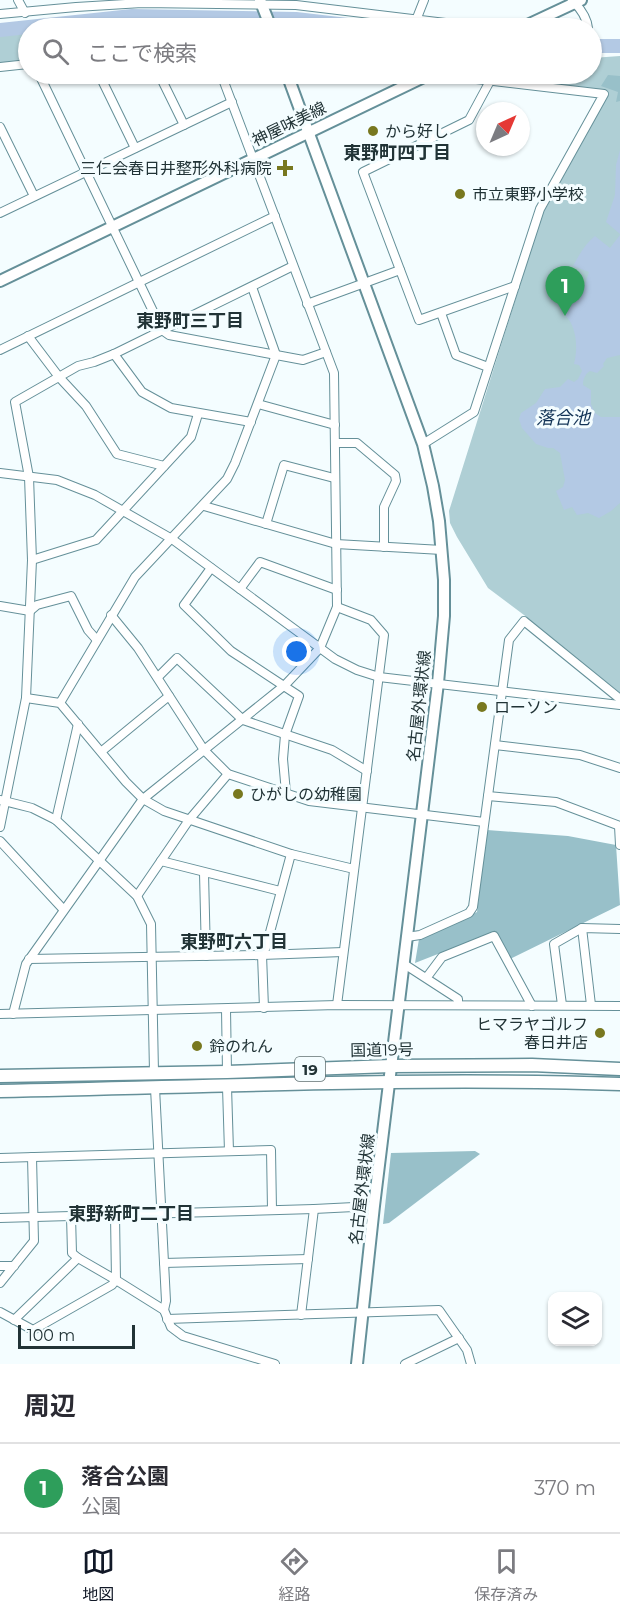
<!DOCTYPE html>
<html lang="ja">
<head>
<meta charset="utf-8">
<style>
	body { margin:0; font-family:Montserrat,"Noto Sans JP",sans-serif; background:#f7f7f7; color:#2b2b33 }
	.controls { position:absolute; right:18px; bottom:18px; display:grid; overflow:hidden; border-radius:12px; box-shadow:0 2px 4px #0004 }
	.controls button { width:54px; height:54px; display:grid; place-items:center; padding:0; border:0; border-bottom:2px solid #e1e1e2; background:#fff; color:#2b2b33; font:30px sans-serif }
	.compass { position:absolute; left:476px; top:102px; width:54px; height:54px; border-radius:50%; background:#fff; box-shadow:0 2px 4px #0004; rotate:44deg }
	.scale { position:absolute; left:18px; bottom:15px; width:117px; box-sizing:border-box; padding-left:6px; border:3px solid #213336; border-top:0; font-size:16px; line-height:21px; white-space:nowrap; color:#213336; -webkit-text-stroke:4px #f4fdff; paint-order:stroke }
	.you { position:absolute; left:297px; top:652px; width:21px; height:21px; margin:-15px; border:4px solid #fff; border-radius:50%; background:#1a73e8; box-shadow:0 0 0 9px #1a73e833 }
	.badge { display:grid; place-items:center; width:39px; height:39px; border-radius:50%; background:#111827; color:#fff; font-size:20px; font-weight:700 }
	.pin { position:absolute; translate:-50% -50px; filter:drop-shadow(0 2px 3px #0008) }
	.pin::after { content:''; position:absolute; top:32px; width:21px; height:18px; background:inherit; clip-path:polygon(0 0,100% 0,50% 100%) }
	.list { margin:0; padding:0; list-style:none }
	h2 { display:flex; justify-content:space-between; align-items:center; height:78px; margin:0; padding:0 24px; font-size:26px }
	h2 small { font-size:20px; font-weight:400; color:#7c7c81 }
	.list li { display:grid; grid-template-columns:39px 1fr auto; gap:18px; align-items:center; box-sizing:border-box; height:90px; padding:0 24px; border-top:2px solid #e1e1e2 }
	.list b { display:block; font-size:22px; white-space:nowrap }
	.list p { margin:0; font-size:20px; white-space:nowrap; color:#7c7c81 }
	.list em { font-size:20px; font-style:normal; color:#7c7c81 }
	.icon { flex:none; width:33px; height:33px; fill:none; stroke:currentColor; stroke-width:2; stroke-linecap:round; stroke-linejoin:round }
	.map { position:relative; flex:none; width:620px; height:1364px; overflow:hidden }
	.search { position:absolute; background:#fff; box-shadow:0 2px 4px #0004; left:18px; right:18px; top:18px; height:66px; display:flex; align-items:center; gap:15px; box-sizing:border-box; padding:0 21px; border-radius:33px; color:#7c7c81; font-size:22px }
	.sheet { height:168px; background:#fff }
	nav { display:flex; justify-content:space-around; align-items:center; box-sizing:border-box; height:84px; border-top:2px solid #e1e1e2; background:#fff; font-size:16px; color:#7c7c81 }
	nav a { display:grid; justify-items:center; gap:3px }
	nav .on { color:#111827 }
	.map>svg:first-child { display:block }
	.green { fill:#afcfd5 }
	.forest { fill:#98c0c9 }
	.water { fill:#b3c9e4 }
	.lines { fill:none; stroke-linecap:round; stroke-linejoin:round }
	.river { stroke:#b3c9e4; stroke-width:14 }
	.minor-casing { stroke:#659099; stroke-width:10 }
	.secondary-casing { stroke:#659099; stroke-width:14 }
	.trunk-casing { stroke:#659099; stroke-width:15 }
	.minor { stroke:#fff; stroke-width:8 }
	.secondary { stroke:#fff; stroke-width:10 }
	.trunk { stroke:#fff; stroke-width:12 }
	.poi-dot { fill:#78781f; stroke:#f4fdff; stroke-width:2 }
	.labels { text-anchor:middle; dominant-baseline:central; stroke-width:6; stroke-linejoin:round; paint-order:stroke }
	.shield { fill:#f4fdff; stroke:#607072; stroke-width:1.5 }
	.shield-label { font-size:15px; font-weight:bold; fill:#213336 }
	.street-label { font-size:16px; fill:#213336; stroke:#f4fdff }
	.poi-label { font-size:16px; fill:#213336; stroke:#f4fdff; text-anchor:start }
	.neighbourhood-label { font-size:18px; font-weight:bold; fill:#213336; stroke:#f4fdff }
	.water-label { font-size:18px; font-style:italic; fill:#123356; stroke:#f4fdff }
</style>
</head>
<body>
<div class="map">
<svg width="620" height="1364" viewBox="0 0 620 1364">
	<rect width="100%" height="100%" fill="#f4fdff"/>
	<g class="green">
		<polygon points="161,22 328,28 60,28 105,23"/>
		<polygon points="28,32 28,60 0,63 0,36"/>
		<polygon points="620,56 620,693 524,615 488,588 457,537 450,523 449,511 542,215 609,94 458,74 592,74 592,58"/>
		<polygon points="409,1071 533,1071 620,1075 620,1077 543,1072"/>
		<polygon points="371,1076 371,1077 0,1084 0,1083"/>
	</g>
	<g class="forest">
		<polygon points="608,75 620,76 620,101 616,102 618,92 601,86"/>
		<polygon points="487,830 568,836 616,845 620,905 510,959 494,932 415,963 419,939 477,912"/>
		<polygon points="475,1151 480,1154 389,1223 383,1224 391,1153"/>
	</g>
	<g class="water">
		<polygon points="620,150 620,234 606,222 615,195 616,165"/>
		<path d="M620,235V355L607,358L603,364L604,366L597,373L590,371C585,374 583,379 583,385L591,390V404L595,413L601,417H620V503L611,511L599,518L588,513L577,515L572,507L564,510L556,491L563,487L565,480L560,453L553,448H548L536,444L522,428L519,419L521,413L536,403L545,389L560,387L568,379L574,382L578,379L582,371L579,365L574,364C578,349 577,328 566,316L567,282L584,287L589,272L573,266C579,255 585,244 595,236L610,248Z"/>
	</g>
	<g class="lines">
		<g class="river">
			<polyline points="0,30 132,16 296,19 373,28"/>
			<polyline points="592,46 620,46"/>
		</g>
		<defs>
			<g id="minor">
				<polyline points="18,0 25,13"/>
				<path d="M572,0C580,8 587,17 588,28"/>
				<polyline points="0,14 76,7 142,3 296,5 487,28"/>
				<polyline points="413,28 424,0"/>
				<polyline points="0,67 28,64"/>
				<polyline points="39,74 162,330 169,335 303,360 326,352"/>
				<polyline points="99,74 135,148"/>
				<polyline points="159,74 184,125"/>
				<polyline points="402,74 408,84"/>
				<polyline points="490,81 469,120 363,172 419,320 515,286"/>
				<polyline points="0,127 34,196"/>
				<polyline points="0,213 232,102"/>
				<polyline points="307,304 400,270"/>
				<polyline points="441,313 456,355 488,367"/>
				<polyline points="28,336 59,377 86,406 117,454 164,466"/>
				<polyline points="0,350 275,216"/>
				<polyline points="114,354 142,392 171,408 251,422"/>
				<polyline points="258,404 335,425"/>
				<polyline points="335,443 357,443 395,475 396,481 384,507 384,547"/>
				<polyline points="423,444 474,412 540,209 604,94 451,76 448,74"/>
				<polyline points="0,473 57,480 95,495 172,539 335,659 357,670 379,677 620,705"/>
				<polyline points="204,506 336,544 442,550"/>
				<polyline points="266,524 284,465 334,478"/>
				<polyline points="32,560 96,540 191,437 198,414"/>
				<polyline points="211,568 184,605 231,651 299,696 285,735 283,759 286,793"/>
				<polyline points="240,589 260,562 337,590"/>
				<polyline points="0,606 30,611 37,605 71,596 88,630 96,639"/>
				<polyline points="111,615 138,648 204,750 228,774 309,801 484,822"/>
				<polyline points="158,677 177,658 243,720 332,750 367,771"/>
				<polyline points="26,698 60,703 126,782 143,799 164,811 291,854 354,869"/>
				<polyline points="60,703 135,577 227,479 235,463 276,355 252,287"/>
				<polyline points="495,745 580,755 620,768"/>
				<polyline points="102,751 169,696"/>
				<polyline points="488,796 556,802 620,826"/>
				<polyline points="0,800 32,808 56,820 137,896 151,924 154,1072"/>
				<polyline points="56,820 78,724"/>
				<polyline points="619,826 620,845"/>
				<polyline points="0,827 26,698 32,560 29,477 15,402 78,366 94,362 114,354 293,266"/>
				<polyline points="0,841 63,909"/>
				<polyline points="161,861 280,891"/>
				<polyline points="204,873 206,956"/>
				<polyline points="137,896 189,820 228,774"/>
				<polyline points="582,928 591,1005"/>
				<polyline points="407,937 420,935 469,913 473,907 509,640 524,621 620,699"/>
				<polyline points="29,959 262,955 343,952"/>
				<polyline points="404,964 458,999 458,1005"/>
				<polyline points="427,977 442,957 494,936 532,1006"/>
				<polyline points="337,1005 384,635 371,620 337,607"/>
				<polyline points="562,1005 554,944 582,928 620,929"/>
				<polyline points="264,1008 262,955 266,947 291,854"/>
				<polyline points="226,1009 227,1072"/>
				<polyline points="0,1014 337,1005 620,1006"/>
				<polyline points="13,1014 26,964 143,799 285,685 320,648 337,607 334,373 221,74"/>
				<polyline points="227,1087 229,1151"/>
				<polyline points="155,1088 166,1301 164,1310"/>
				<polyline points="0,1158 271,1150 272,1210"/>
				<polyline points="0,1218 314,1209 374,1206"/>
				<polyline points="78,1258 116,1280 164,1310 171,1327 183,1336 275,1364"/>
				<polyline points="164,1263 308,1259"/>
				<polyline points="0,1266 14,1266"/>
				<polyline points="0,1283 34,1241 32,1157"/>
				<polyline points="0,1312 33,1330 112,1285 116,1280 115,1215"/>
				<polyline points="301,1315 314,1209"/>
				<polyline points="167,1319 439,1310 467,1350 471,1364"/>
				<polyline points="14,1320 78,1258 72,1253 71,1216"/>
				<polyline points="405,1364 459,1338"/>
			</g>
			<g id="secondary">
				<polyline points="260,0 271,28"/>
				<polyline points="521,28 581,0"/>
				<polyline points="287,74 423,444 433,486 439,521 444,580 444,616 438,683 374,1206 357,1364"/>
				<polyline points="0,281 430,74"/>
			</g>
			<g id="trunk">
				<polyline points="0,1076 227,1072 391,1066 532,1065 620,1069"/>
				<path d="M0,1091C207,1087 413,1077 620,1084"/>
			</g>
		</defs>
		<use href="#minor" class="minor-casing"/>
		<use href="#secondary" class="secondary-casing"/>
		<use href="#trunk" class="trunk-casing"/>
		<use href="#minor" class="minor"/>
		<use href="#secondary" class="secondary"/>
		<use href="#trunk" class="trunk"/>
	</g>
	<g class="poi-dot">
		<circle cx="373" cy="131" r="6"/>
		<path d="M282 159h6v6h6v6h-6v6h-6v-6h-6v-6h6z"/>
		<circle cx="460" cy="194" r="6"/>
		<circle cx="482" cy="707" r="6"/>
		<circle cx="238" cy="794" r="6"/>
		<circle cx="600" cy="1033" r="6"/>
		<circle cx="197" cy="1046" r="6"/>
	</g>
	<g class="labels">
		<rect class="shield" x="295" y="1057" width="30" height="24" rx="4.5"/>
		<g class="shield-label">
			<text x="310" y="1069">19</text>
		</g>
		<g class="street-label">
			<text transform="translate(289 124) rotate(-26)">神屋味美線</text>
			<text transform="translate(419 706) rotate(-84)">名古屋外環状線</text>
			<text transform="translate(382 1050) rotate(-1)">国道19号</text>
			<text transform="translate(362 1189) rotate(-83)">名古屋外環状線</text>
		</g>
		<g class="poi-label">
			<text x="385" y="131">から好し</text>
			<text x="272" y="168" text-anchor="end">三仁会春日井整形外科病院</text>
			<text x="472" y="194">市立東野小学校</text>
			<text x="494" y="707">ローソン</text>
			<text x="250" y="794">ひがしの幼稚園</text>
			<text x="588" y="1024" text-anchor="end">ヒマラヤゴルフ<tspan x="588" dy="18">春日井店</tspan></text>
			<text x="209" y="1046">鈴のれん</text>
		</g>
		<g class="neighbourhood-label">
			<text x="397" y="153">東野町四丁目</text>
			<text x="190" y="321">東野町三丁目</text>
			<text x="234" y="942">東野町六丁目</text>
			<text x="131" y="1214">東野新町二丁目</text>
		</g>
		<g class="water-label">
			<text x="563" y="418">落合池</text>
		</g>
	</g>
</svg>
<div class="controls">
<button><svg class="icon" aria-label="layers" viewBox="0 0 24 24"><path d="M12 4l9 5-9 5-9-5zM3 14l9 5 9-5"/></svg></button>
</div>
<svg class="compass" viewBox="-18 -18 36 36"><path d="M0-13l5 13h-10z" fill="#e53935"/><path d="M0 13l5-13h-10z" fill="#7c7c81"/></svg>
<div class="scale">100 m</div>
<div class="you"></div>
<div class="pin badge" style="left:565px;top:316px;background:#2e9e5b">1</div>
<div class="search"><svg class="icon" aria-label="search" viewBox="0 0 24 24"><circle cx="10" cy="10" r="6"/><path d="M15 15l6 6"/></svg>ここで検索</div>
</div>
<section class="sheet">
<h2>周辺<small></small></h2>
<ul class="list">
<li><span class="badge" style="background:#2e9e5b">1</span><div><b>落合公園</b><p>公園</p></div><em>370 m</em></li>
</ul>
</section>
<nav>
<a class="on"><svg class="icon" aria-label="map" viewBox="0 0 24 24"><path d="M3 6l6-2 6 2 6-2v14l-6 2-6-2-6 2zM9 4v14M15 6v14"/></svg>地図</a>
<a><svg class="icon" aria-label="directions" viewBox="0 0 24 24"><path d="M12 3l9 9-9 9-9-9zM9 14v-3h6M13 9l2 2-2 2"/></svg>経路</a>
<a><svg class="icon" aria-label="saved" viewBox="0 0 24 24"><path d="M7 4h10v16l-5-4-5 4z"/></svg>保存済み</a>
</nav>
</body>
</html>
